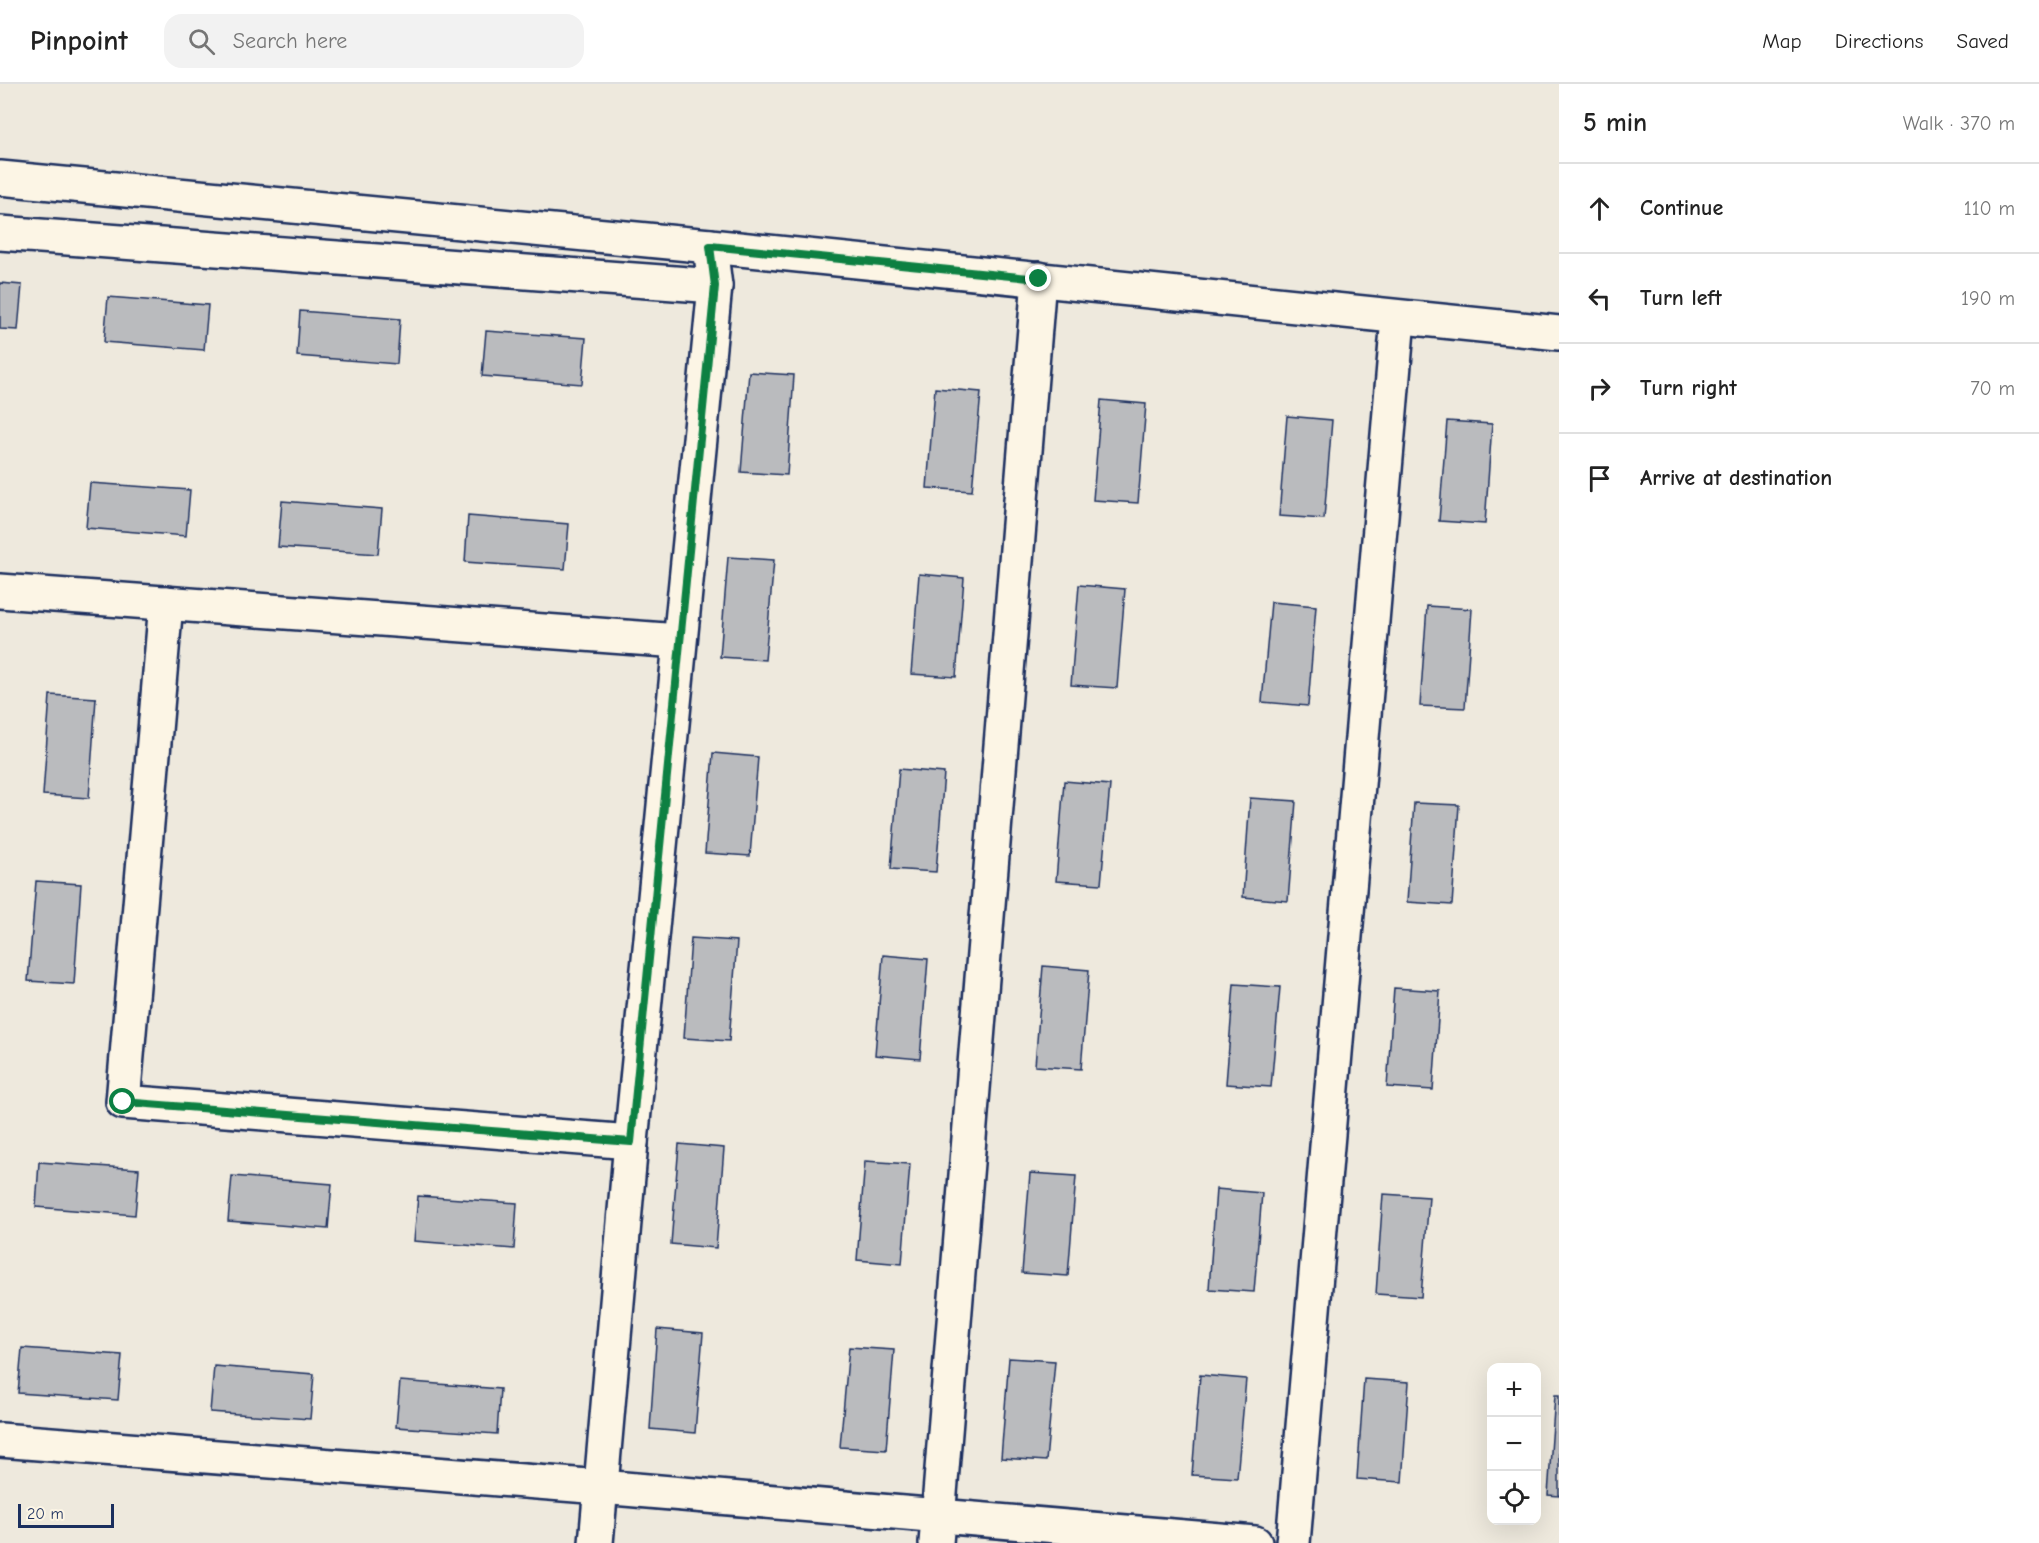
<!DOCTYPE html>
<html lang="en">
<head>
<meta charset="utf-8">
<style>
	body { margin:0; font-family:"Comic Neue",sans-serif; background:#f2f2f2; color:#222 }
	.controls { position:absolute; right:18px; bottom:18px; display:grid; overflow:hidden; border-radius:12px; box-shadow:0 6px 24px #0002 }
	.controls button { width:54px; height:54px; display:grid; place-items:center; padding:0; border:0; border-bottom:2px solid #e0e0e0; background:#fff; color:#222; font:30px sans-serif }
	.scale { position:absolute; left:18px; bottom:15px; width:96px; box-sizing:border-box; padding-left:6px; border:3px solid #1b2f5e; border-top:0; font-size:16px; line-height:21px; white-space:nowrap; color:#1b2f5e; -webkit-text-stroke:4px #fcf5e5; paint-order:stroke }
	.stop { position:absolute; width:18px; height:18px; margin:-14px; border:4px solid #0b8043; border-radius:50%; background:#fff }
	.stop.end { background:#0b8043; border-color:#fff; box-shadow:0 2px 6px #0008 }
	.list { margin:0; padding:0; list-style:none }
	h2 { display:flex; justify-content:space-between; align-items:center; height:78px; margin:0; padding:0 24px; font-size:26px }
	h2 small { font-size:20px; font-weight:400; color:#767676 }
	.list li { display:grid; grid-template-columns:39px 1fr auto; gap:18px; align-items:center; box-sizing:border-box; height:90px; padding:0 24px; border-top:2px solid #e0e0e0 }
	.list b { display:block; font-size:22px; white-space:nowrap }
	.list em { font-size:20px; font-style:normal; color:#767676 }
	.icon { flex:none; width:33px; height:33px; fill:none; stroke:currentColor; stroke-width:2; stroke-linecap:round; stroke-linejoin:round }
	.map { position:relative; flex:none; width:1559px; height:1459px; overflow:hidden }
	header { display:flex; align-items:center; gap:36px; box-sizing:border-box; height:84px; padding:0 30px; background:#fff; border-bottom:2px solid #e0e0e0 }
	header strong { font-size:28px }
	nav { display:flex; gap:33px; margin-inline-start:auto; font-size:21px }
	.search { width:420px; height:54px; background:#f2f2f2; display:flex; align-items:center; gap:15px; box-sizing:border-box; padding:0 21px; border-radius:18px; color:#767676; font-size:22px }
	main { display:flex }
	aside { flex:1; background:#fff }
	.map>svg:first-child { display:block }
	.building { fill:#babbbe; stroke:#1b2f5e; stroke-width:1.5 }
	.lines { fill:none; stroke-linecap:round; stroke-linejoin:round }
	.minor-casing { stroke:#1b2f5e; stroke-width:38 }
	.minor { stroke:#fcf5e5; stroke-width:33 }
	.route { stroke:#0b8043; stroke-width:8 }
</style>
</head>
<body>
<header>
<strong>Pinpoint</strong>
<div class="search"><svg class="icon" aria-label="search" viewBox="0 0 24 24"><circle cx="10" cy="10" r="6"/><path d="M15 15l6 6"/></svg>Search here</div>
<nav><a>Map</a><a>Directions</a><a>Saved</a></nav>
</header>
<main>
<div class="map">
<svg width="1559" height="1459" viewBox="0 0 1559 1459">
	<rect width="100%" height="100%" fill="#eee9dd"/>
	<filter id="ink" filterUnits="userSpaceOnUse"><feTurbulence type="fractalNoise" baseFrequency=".0167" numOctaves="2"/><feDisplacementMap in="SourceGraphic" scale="12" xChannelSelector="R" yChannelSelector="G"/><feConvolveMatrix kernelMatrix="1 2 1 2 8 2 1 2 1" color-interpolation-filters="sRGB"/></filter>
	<g filter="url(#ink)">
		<g class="building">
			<polygon points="0,199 22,201 18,246 0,245"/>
			<polygon points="108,213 208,221 204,266 104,258"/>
			<polygon points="300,227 400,235 397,280 297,272"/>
			<polygon points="486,247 586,254 582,300 482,292"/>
			<polygon points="749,288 794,291 787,391 741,388"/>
			<polygon points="935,304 981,308 972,407 927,404"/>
			<polygon points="1101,316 1146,320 1138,419 1093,416"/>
			<polygon points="1287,332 1332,336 1324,435 1279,432"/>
			<polygon points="1447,337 1492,340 1485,440 1439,437"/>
			<polygon points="90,399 190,406 186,452 86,444"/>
			<polygon points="282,417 382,425 378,470 278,463"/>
			<polygon points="468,432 569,440 565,485 465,478"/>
			<polygon points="728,473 774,476 765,576 720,573"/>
			<polygon points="919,490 964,494 956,593 911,590"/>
			<polygon points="1079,501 1125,505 1117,604 1071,601"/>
			<polygon points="1271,518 1316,522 1308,622 1262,618"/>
			<polygon points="1427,522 1472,525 1465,624 1420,622"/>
			<polygon points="50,611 96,614 89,714 43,711"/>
			<polygon points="713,669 758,673 750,772 705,769"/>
			<polygon points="899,685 944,689 936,788 891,785"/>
			<polygon points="1064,697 1110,701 1101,800 1056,797"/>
			<polygon points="1250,714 1296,717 1288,817 1243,813"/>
			<polygon points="1414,719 1459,721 1452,821 1407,818"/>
			<polygon points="36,797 81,800 74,900 28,897"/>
			<polygon points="691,854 737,857 729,957 684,954"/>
			<polygon points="883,871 928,875 920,975 875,971"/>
			<polygon points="1043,882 1089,886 1081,985 1035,982"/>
			<polygon points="1234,900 1280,903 1271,1003 1226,1000"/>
			<polygon points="1394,904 1440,907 1433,1006 1387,1003"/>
			<polygon points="679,1060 724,1064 716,1164 671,1160"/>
			<polygon points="865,1077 910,1080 902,1180 857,1176"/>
			<polygon points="39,1078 139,1085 135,1131 36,1123"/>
			<polygon points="1030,1089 1076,1092 1068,1192 1022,1189"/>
			<polygon points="232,1092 332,1100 328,1145 228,1137"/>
			<polygon points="1216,1105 1262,1109 1254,1208 1209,1205"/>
			<polygon points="1383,1110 1429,1113 1421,1213 1376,1210"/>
			<polygon points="418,1112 517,1119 514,1165 414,1157"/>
			<polygon points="657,1245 703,1249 695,1349 650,1345"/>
			<polygon points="849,1263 894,1266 886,1366 840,1363"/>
			<polygon points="22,1264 122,1271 118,1316 18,1309"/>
			<polygon points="1009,1274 1055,1277 1046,1377 1001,1374"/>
			<polygon points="214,1282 314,1290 310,1335 210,1328"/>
			<polygon points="1200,1291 1246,1295 1237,1394 1192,1391"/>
			<polygon points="1364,1295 1409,1298 1402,1398 1357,1395"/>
			<polygon points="400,1297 500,1305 497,1350 396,1343"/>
			<polygon points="1555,1311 1559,1311 1559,1412 1548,1411"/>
		</g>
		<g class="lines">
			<defs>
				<g id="minor">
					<polyline points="0,94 710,162 1559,249"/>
					<polyline points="0,149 715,202"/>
					<polyline points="0,507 679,557"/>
					<polyline points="166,519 123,1018 631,1058"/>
					<polyline points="0,1356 601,1403 1255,1459"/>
					<polyline points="596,1459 631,1058 715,202 710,162"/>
					<polyline points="936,1459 1039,195"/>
					<polyline points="1293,1459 1398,234"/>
				</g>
			</defs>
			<use href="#minor" class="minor-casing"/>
			<use href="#minor" class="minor"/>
		</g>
	</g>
	<g class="lines" filter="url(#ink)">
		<polyline class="route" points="123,1018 631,1058 715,202 710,162 1039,195"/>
	</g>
</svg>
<div class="controls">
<button>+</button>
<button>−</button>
<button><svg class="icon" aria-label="locate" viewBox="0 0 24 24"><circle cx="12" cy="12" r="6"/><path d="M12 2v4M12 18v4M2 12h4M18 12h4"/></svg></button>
</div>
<div class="scale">20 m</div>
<div class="stop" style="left:123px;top:1018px"></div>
<div class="stop end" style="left:1039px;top:195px"></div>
</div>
<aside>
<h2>5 min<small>Walk · 370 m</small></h2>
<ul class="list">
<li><svg class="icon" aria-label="ahead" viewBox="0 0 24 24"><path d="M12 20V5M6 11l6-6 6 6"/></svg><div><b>Continue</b></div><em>110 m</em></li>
<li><svg class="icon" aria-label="left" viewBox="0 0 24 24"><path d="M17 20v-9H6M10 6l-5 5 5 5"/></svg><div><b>Turn left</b></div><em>190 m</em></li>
<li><svg class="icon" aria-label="right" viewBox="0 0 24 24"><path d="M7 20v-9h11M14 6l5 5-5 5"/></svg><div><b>Turn right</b></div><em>70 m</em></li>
<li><svg class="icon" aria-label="arrive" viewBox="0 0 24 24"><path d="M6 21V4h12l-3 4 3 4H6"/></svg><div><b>Arrive at destination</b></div></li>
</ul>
</aside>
</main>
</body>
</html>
